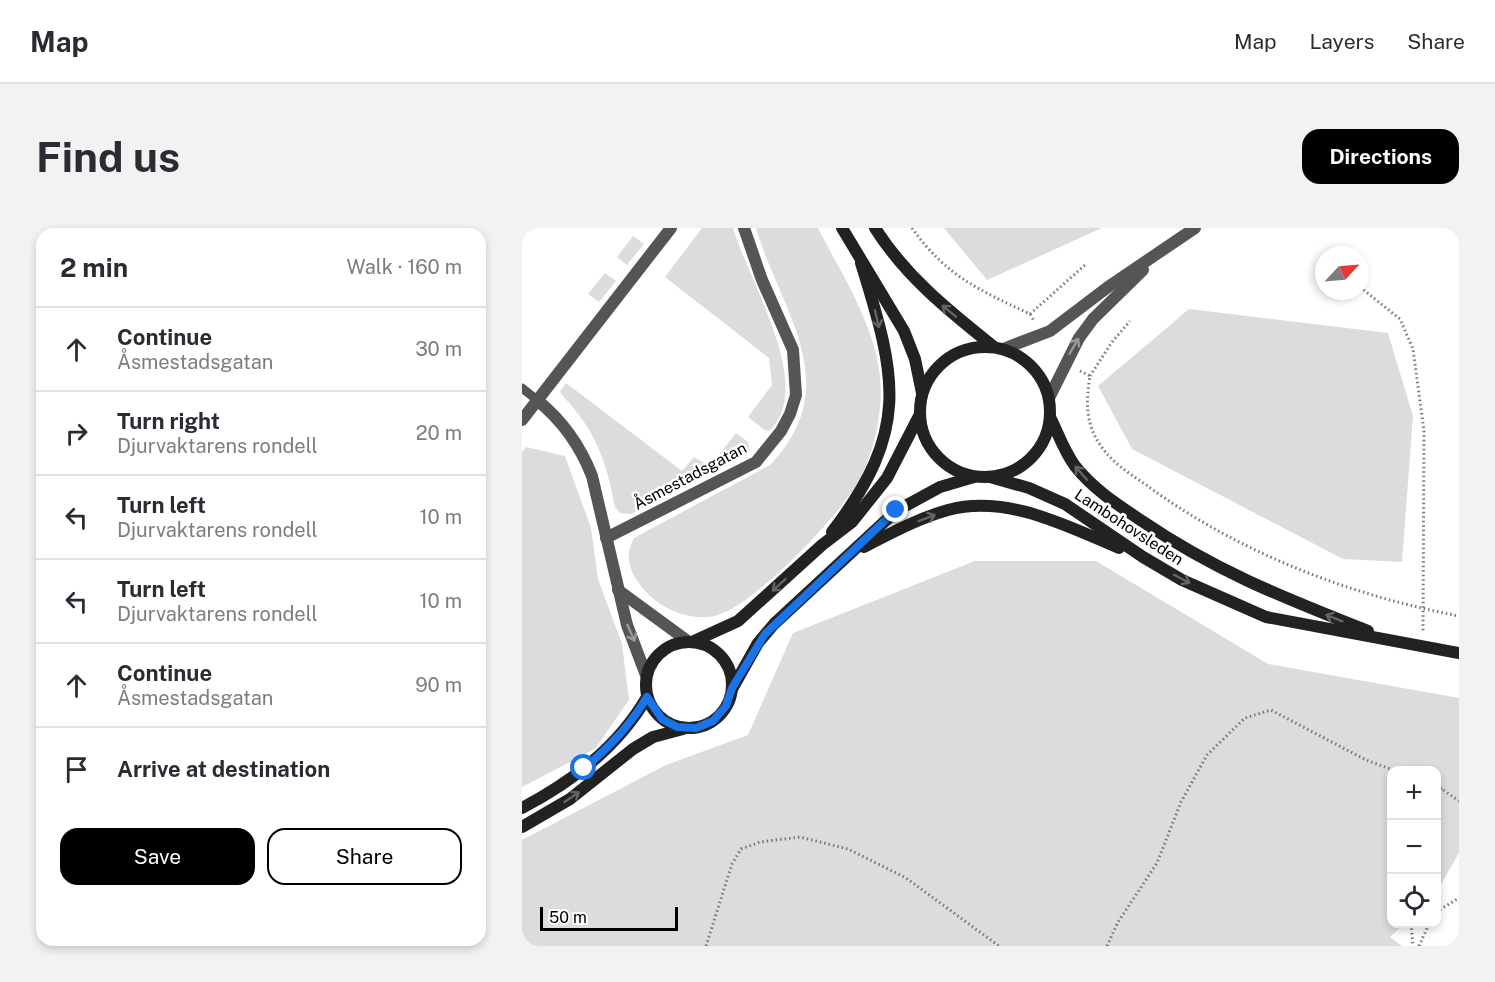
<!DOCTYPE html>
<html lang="en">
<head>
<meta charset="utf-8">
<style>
	body { margin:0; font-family:"Public Sans",sans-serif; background:#f2f2f3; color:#2b2b33 }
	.controls { position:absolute; right:18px; bottom:18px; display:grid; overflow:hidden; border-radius:12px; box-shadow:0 3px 9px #0003 }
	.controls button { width:54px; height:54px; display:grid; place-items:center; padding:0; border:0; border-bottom:2px solid #e1e1e2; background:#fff; color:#2b2b33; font:30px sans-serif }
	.compass { position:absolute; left:793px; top:18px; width:54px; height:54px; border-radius:50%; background:#fff; box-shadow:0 3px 9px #0003; rotate:64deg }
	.scale { position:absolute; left:18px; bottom:15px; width:138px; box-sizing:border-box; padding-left:6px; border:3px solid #000; border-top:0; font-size:16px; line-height:21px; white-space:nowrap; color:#000; -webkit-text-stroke:4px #fff; paint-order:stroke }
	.stop { position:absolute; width:18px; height:18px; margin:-14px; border:4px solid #1a73e8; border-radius:50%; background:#fff }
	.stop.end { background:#1a73e8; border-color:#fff; box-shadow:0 2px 6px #0008 }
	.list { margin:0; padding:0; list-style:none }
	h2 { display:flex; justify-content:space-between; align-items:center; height:78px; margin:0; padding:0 24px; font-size:26px }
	h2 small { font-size:20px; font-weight:400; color:#7c7c81 }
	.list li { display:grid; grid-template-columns:39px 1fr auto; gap:18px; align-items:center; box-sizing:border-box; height:84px; padding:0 24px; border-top:2px solid #e1e1e2 }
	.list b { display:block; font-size:22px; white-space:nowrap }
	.list p { margin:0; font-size:20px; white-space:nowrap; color:#7c7c81 }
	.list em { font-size:20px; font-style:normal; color:#7c7c81 }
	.actions { display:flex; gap:12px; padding:18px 24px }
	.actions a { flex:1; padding:14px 0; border:2px solid #000; border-radius:18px; text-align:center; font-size:21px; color:#000 }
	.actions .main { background:#000; color:#fff }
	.icon { flex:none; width:33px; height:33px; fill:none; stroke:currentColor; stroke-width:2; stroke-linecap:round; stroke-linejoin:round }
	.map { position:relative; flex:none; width:937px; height:718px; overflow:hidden; border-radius:18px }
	header { display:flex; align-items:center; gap:36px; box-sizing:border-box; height:84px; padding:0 30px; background:#fff; border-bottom:2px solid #e1e1e2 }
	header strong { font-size:28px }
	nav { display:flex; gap:33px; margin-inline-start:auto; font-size:21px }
	.intro { display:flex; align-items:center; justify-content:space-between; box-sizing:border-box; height:144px; padding:0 36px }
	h1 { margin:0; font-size:42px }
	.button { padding:15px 27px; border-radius:18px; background:#000; color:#fff; font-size:21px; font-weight:700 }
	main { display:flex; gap:36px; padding:0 36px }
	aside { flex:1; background:#fff; border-radius:18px; box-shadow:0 3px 9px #0003 }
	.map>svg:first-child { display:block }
	.green { fill:#dcdcdc }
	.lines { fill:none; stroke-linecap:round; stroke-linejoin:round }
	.path { stroke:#777; stroke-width:3; stroke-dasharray:1.5 3; stroke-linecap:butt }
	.lane { stroke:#555; stroke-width:9 }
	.street { stroke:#555; stroke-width:12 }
	.secondary { stroke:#222; stroke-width:12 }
	.oneway { stroke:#646464 }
	.oneway2 { stroke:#999 }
	.route { stroke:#1a73e8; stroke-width:8 }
	.labels { text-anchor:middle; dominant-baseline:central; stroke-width:5; stroke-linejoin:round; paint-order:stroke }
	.street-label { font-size:16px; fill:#000; stroke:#fff }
</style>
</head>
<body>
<header>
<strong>Map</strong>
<nav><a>Map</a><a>Layers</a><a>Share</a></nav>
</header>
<div class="intro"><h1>Find us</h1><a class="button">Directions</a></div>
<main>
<aside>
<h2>2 min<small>Walk · 160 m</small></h2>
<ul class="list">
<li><svg class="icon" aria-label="ahead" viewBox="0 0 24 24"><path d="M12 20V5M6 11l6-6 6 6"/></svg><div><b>Continue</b><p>Åsmestadsgatan</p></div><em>30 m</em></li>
<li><svg class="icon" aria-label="right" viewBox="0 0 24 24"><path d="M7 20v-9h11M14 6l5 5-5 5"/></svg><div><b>Turn right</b><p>Djurvaktarens rondell</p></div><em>20 m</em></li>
<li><svg class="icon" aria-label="left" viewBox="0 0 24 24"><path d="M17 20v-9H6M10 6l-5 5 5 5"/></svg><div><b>Turn left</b><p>Djurvaktarens rondell</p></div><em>10 m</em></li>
<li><svg class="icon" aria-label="left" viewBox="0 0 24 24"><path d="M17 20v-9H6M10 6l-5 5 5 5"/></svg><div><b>Turn left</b><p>Djurvaktarens rondell</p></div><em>10 m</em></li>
<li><svg class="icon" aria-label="ahead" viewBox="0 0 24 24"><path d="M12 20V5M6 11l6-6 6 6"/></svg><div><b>Continue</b><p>Åsmestadsgatan</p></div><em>90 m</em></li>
<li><svg class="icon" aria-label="arrive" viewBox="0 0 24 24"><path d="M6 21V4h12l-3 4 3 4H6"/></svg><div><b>Arrive at destination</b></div></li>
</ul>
<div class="actions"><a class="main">Save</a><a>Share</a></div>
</aside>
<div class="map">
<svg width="937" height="718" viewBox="0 0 937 718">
	<rect width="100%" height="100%" fill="#fff"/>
	<g class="green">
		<path d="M180,0H211C225,50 294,158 248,202L244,203L226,189L250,157L247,130L143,49Z"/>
		<path d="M234,0H296C324,55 365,114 358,178C356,205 348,233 335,256C313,292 232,378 193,388C169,393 142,382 126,366C110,349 100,331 112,310L248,237C325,157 259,84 234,0Z"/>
		<polygon points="422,0 580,0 465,52"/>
		<polygon points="111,8 122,16 105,37 95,29"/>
		<polygon points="83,45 94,53 77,74 66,66"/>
		<polygon points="667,81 866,105 891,188 880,334 821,331 610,221 576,158"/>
		<path d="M44,155L160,243L172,229L188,238L214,205L226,214L228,224L109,286L98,285L93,279C84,232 74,203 40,167L38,163Z"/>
		<polygon points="4,219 43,228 69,300 76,351 100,416 107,472 73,521 0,559 0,224"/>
		<polygon points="453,333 574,333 746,436 937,470 937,625 915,663 914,542 870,542 870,696 882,696 868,709 880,718 0,718 0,612 144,537 226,507 271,405"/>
	</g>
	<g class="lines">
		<g class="path">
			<path d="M390,0C424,48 457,62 508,86L512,93"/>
			<polyline points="838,59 878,91 891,121 902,203 901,405"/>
			<polyline points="508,86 564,36"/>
			<path d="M558,143L568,148C564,173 563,196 579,218C591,236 610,247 627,259C718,325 827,367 937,388"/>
			<polyline points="568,148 590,114 608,93"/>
			<polyline points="914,557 937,573"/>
			<polyline points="914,574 920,559"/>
			<polyline points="914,684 937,670"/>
			<polyline points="889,696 891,718"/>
			<polyline points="184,718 210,636 219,621 238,614 278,609 326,621 384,650 477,718"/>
			<polyline points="585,718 596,694 635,635 659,574 685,527 723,490 749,482 844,532 871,542"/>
			<polyline points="897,718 907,696"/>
		</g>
		<polyline class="lane" points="0,160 15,172"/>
		<g class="street">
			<polyline points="481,121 528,103 586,59 673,0"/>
			<polyline points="527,170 557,110 571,91 621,42"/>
			<path d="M15,172C41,193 58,217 70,248L105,397L124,447"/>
			<polyline points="0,192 149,0"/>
			<polyline points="84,310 234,234 259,203 268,186 274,167 271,122 240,52 222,0"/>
			<polyline points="96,362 167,414"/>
		</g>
		<g class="secondary">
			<polyline points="320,0 382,103 393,131 400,165"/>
			<path d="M353,0C384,49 427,83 472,119"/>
			<circle cx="463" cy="184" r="65"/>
			<path d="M528,189C536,205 542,223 553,238C571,261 596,277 620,293C695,344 763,370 846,403"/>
			<polyline points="468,249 507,260 543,276 621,329 660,352 744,389 937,425"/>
			<path d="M310,304C388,202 375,151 339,35"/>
			<path d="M342,319C369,305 397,290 426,282C484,266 545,298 597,320"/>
			<circle cx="167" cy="457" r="43"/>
			<polyline points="170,414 216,393 300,317 330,294 365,250 397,188"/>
			<polyline points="210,461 236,415 252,396 374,283 418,259 452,249"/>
			<path d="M0,580C51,553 96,519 125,469"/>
			<polyline points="0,599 48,571 111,521 131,509 161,501"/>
		</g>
	</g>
	<defs><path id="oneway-shaft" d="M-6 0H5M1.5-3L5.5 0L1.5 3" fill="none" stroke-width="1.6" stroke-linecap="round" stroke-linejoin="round" transform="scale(1.5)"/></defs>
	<g class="oneway">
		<use href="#oneway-shaft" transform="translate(427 83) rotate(-141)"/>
		<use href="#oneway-shaft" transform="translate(355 91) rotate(77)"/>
		<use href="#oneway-shaft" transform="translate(559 245) rotate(-131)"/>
		<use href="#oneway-shaft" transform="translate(405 290) rotate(-21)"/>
		<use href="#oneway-shaft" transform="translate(660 351) rotate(28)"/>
		<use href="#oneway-shaft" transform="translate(257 357) rotate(138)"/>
		<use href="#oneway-shaft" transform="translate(812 390) rotate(-158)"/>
		<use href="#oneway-shaft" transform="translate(50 569) rotate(-34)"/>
	</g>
	<g class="oneway2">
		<use href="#oneway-shaft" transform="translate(552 118) rotate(-60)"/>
		<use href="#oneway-shaft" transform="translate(109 405) rotate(66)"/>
	</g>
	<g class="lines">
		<path class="route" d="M62,540C88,519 108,498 125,469L140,491L155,499L174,500L191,493L204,478L210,460L243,406L374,282"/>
	</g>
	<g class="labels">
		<g class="street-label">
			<text transform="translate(168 248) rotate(-28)">Åsmestadsgatan</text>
			<text transform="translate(607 299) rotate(33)">Lambohovsleden</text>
		</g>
	</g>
</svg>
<div class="controls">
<button>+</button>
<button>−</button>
<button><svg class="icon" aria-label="locate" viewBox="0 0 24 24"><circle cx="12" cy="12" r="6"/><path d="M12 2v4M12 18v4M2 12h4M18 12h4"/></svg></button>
</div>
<svg class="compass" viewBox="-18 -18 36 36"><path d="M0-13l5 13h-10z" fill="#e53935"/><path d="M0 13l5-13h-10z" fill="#7c7c81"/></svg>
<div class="scale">50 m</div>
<div class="stop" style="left:62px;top:540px"></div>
<div class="stop end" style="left:374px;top:282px"></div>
</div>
</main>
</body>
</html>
